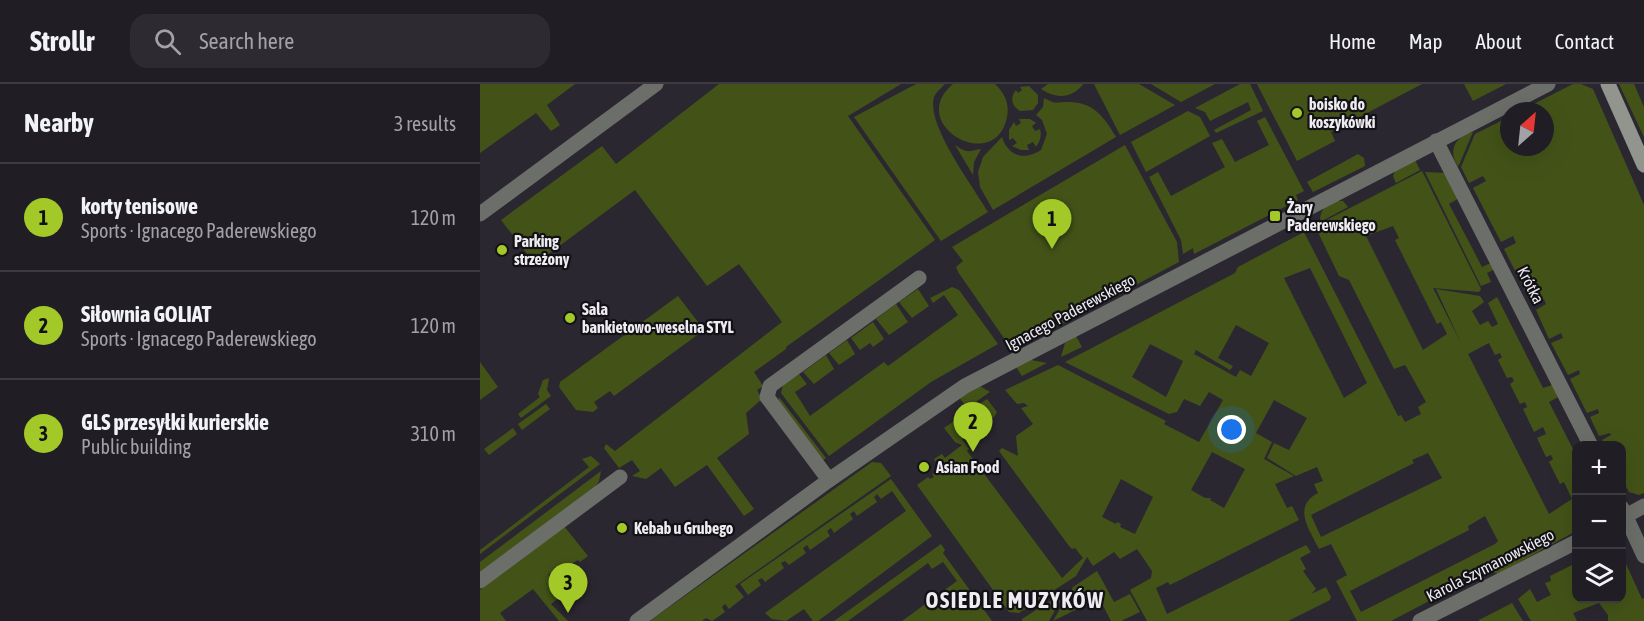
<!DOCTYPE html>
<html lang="en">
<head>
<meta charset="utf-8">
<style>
	body { margin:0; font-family:"Asap Condensed",sans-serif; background:#2d2a31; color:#f1f3f6 }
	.controls { position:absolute; right:18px; bottom:18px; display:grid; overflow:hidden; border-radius:12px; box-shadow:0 6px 24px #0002 }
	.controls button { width:54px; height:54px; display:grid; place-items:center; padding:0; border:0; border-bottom:2px solid #3d3b41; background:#201d24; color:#f1f3f6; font:30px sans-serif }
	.compass { position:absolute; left:1020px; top:18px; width:54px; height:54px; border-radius:50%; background:#201d24; box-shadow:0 6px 24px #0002; rotate:27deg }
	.you { position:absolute; left:752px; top:346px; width:21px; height:21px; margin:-15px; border:4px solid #fff; border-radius:50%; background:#1a73e8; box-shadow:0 0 0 9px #1a73e833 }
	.badge { display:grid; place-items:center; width:39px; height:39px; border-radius:50%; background:#a2c928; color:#111; font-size:20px; font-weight:700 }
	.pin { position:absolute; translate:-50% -50px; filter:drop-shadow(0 2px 3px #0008) }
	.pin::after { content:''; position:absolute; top:32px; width:21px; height:18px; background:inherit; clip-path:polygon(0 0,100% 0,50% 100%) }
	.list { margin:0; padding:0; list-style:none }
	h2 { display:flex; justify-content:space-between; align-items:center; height:78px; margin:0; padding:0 24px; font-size:26px }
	h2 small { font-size:20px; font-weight:400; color:#a2a2a6 }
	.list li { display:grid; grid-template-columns:39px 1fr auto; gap:18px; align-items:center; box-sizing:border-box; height:108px; padding:0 24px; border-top:2px solid #3d3b41 }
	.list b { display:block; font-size:22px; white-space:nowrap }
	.list p { margin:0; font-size:20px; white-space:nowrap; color:#a2a2a6 }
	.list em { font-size:20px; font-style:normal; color:#a2a2a6 }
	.icon { flex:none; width:33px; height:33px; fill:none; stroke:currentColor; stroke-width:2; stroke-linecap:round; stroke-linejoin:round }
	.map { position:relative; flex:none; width:1164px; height:537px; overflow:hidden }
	header { display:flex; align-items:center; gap:36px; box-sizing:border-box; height:84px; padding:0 30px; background:#201d24; border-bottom:2px solid #3d3b41 }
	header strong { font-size:28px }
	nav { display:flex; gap:33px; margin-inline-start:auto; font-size:21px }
	.search { width:420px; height:54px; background:#2d2a31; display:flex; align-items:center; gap:15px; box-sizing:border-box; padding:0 21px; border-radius:18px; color:#a2a2a6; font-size:22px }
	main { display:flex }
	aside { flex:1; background:#201d24 }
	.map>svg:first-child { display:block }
	.green { fill:#435318; fill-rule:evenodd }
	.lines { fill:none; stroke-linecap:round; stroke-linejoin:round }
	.street { stroke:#6c6e69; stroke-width:15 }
	.secondary { stroke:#92958d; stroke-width:15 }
	.poi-dot { fill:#a2c928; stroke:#121115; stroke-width:2 }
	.labels { text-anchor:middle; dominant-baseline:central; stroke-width:4.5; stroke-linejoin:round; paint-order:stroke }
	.poi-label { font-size:16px; font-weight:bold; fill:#eeebf1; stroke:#121115; text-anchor:start }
	.street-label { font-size:16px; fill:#eeebf1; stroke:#121115 }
	.district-label { font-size:22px; font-weight:bold; letter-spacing:1.5px; fill:#eeebf1; stroke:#121115 }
</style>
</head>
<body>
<header>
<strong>Strollr</strong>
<div class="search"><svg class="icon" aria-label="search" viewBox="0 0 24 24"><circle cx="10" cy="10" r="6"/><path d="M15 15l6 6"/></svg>Search here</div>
<nav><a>Home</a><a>Map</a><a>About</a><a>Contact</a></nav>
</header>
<main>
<aside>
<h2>Nearby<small>3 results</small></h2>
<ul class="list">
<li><span class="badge">1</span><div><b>korty tenisowe</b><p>Sports · Ignacego Paderewskiego</p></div><em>120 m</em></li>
<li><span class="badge">2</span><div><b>Siłownia GOLIAT</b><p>Sports · Ignacego Paderewskiego</p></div><em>120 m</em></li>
<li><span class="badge">3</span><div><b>GLS przesyłki kurierskie</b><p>Public building</p></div><em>310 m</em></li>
</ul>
</aside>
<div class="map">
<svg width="1164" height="537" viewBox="0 0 1164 537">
	<rect width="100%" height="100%" fill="#2b2730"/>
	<g class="green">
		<polygon points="0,0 95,0 67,21 80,41 71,47 56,29 0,69"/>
		<polygon points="239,0 421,0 368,32 455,156 306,263 306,265 274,288 283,302 277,306 282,315 266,329 269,350 237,374 274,425 264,432 227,381 195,403 181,384 166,395 152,392 160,387 152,376 139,384 124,364 126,360 135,367 302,238 259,180 227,202 155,106 55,180 21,136 122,62 136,80"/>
		<path d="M436,0H465C460,5 456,8 454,13C446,41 493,102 508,128L461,157L374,33Z"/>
		<path d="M473,0H515C524,8 530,20 527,33C515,92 425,40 473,0Z"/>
		<path d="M568,0H603C592,15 576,15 561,5Z"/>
		<polygon points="614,0 659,0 695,21 640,51"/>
		<polygon points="671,0 735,0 701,18"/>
		<polygon points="760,0 770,0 783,27 736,49 734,46 771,26 768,18 730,37 725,28 715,24"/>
		<polygon points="777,0 942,0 851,48 855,57 817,77"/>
		<polygon points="984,0 1026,0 993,17"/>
		<polygon points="1093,0 1101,0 1113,5 1164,121 1164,409 1159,411 1149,408 1142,395 1142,381 1145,379 1142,375 1142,362 1124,361 1122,356 1131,351 1130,349 1119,352 1110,333 1119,329 1118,325 1107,329 1090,295 1100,290 1099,286 1088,291 1071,259 1083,254 1081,249 1069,255 1056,226 1066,220 1064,215 1052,220 1024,165 1036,159 1033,152 1021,158 993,104 1006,97 1003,92 989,99 981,83 995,50 1029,33 1029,63 1065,63 1065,27 1040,27"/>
		<polygon points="1139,0 1154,0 1164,23 1164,53"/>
		<path d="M549,2L558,11V19L553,26L540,27C531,22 530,13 536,6L538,9L542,6L540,3Z"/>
		<path d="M564,14C577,21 575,18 588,18C614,18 624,33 636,53L513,126L500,103L498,88L503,73L522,53C528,72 544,77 561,66L567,50L562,36L556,31L563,23Z"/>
		<polygon points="708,27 720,33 730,52 666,88 651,58"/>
		<polygon points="785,33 824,107 816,111 818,116 714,170 713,164 703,170 701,156 669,93 678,88 691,112 745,83 732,59 742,55 755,78 789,61 777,37"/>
		<path d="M539,35H550L556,39L552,42L555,47L560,45C562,52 560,57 556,63L553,58L547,61L549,66H541L532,62L537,59L533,54L529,56V46L534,38L536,42L541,39Z"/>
		<path d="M993,48L979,81L978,82C967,66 976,52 993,48Z"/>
		<path d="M475,61C488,70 488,67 501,65L494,78L493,91Z"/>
		<polygon points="645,61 697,158 699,178 544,260 526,257 478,188 476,183 483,177 472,163"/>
		<polygon points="878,70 884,74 885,82 833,108 827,98"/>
		<polygon points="935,76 940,86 916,99 913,92 915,87"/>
		<path d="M942,87L1001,205L999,208L953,204L981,259L956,205L1000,212L1004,218L992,227L1000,241L1008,237L1012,243L1018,240L1008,219L1017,213L1063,304L1072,301L1078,313L1069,318L1096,371V447L1018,490L1008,486L911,537H877L856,497L867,491L851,460L839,465C829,445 812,423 838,409L834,400L843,397L837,383L816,392L787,374L794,359L809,366L827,334L794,316L776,349L792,358L784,375L814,392L795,400L807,424L812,422L819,436L690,501L688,498L676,504L687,530L826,461L831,468L820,474L826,485L823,487L836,505L831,510L846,503L851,513L850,516L808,537H667L650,506L671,494L672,487L657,465L640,475L634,468L613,482L607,473L596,492L539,529L529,528L437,401L448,393L450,395L454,393L452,390L460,385L454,375L462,370L465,374L482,361L475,358L464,344L507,315L517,328L514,333L482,355L489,365L487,367L582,494L603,474L595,464L592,465L589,462L519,367L522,364L538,372L536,352L553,340L541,324L548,322L544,319L537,320L525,306L578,281L686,337L684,340L719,358L743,316L729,308L720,322L704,315L697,328L689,330L585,278L755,189L758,183L824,148L918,332L921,331L925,338L941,330L938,323L946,318L927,284L925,281L914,285L869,196L859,192L835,142ZM913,142L919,154L915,156L957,240L961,238L967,250L943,266L886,152ZM830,184L887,299L864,314L804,194ZM756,241L789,259L771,292L760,286L756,293L714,270L716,266L750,286L753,282L738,274ZM1009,259L1015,271L1020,269L1022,273L1018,276L1027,294L1032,293L1034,297L1030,300L1040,320L1045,318L1047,323L1043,325L1054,348L1063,343L1066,350L1057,354L1066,373L1071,371L1073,375L1069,378L1080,400L1084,398L1092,415L1069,430L988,270ZM670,260L703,277L686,313L652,293ZM732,368L765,385L744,424L730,416L731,414H725L711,406ZM948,369L962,394L841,453L831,431L934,379L932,376ZM641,395L673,413L655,450L640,443L641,440L637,438L636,440L622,433ZM1005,432L1018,457L1015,460L881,528L870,507L989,446L988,442Z"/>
		<polygon points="945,88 966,89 979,114 969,120 1002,183 1013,178 1015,185 1007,189 1011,198 1001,202"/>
		<path d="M855,117H863L868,123L840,138C840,125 845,122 855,117Z"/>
		<polygon points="472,203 479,206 518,260 451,298 349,372 301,309 303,301 319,290 327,300 315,308 330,332 404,278 408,282 478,231 464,211 453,219 450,214"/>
		<polygon points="438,205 449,222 432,234 419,218"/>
		<polygon points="198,212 224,246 134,312 130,307 114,318 118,324 113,328 96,326 79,303 80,298"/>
		<polygon points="416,220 428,238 409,251 396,235"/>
		<polygon points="393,238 404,255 393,263 390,259 380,266 371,254"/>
		<polygon points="596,252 602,263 581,273 585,259"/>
		<polygon points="367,256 375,270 359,281 349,269"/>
		<polygon points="346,271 354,285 334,300 323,288"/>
		<polygon points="551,276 567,279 542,292 536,283"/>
		<polygon points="0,278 18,303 0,316"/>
		<polygon points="69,294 67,306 71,312 41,334 38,330 60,313 58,310 63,296"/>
		<polygon points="500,302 510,308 487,324 479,313"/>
		<polygon points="299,313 346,374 339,379 298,321"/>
		<polygon points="66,320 70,325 42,346 38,340"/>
		<polygon points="33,344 37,350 9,371 4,365"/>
		<polygon points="111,372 120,380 0,470 0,466 109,383 102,375"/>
		<polygon points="392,378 401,379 411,392 255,502 264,513 249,525 245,520 242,523 245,528 232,537 226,534 222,537 170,537"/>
		<polygon points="121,387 119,397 115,403 0,491 0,478"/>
		<polygon points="411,395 452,452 338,537 333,537 324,525 306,537 292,535 285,529 426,427 412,407 401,415 397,410 394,413 397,418 377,432 374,427 370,430 373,435 354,449 351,444 347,447 350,452 330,466 327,461 323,464 326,469 309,481 305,477 301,479 304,484 285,498 282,494 278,496 281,501 268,511 260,500"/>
		<polygon points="84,442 108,472 100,478 98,476 79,487 77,484 68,491 84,510 71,520 88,537 79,537 53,505 20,529 26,537 0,537 0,506"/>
		<polygon points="461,460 465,466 463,469 512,537 422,537 477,497 463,478 452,485 448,479 368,537 354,537"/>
		<polygon points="1142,471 1162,515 1164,514 1164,537 1128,537 1128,531 1119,519 1093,529 1097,537 1051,537 1038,515 1050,505 1057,518 1071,511 1065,499 1071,497 1070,492 1096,479 1096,514 1142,514"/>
		<polygon points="617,487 634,518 650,510 660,528 641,537 631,537 619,514 573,537 593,503"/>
		<polygon points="586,507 569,537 542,537 542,535"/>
		<polygon points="1032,519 1043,537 999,537 999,536"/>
	</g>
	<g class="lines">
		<g class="street">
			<polyline points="956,57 1111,362"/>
			<polyline points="0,130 176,0"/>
			<polyline points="349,396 287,313 290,302 439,194"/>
			<polyline points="1142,424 1164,472"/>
			<polyline points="1142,434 1164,422"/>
			<polyline points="0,497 140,393"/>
			<polyline points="157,537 349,396 485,302 1068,0"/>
			<polyline points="940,537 1096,458"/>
		</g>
		<polyline class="secondary" points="1128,0 1164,81"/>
	</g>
	<g class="poi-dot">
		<circle cx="817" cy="29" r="6"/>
		<rect x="789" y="126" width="12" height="12" rx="3"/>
		<circle cx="22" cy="166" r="6"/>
		<circle cx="90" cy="234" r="6"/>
		<circle cx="444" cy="383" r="6"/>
		<circle cx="142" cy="444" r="6"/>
	</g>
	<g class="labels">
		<g class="poi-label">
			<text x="829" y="20">boisko do<tspan x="829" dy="18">koszykówki</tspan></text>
			<text x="807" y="123">Żary<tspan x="807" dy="18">Paderewskiego</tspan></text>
			<text x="34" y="157">Parking<tspan x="34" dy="18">strzeżony</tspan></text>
			<text x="102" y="225">Sala<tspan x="102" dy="18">bankietowo-weselna STYL</tspan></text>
			<text x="456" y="383">Asian Food</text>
			<text x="154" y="444">Kebab u Grubego</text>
		</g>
		<g class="street-label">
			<text transform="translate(1051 201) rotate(63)">Krótka</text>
			<text transform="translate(590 228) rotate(-28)">Ignacego Paderewskiego</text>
			<text transform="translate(1010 481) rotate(-27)">Karola Szymanowskiego</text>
		</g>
		<g class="district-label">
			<text x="535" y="516">OSIEDLE MUZYKÓW</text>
		</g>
	</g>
</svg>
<div class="controls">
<button>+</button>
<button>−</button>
<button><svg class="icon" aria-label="layers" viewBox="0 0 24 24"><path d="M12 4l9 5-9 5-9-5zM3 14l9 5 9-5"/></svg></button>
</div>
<svg class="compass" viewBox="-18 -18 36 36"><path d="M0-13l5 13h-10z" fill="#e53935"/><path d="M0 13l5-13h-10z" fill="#a2a2a6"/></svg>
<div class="you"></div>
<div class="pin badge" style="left:572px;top:165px">1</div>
<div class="pin badge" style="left:493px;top:368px">2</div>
<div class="pin badge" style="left:88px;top:529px">3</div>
</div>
</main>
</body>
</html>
